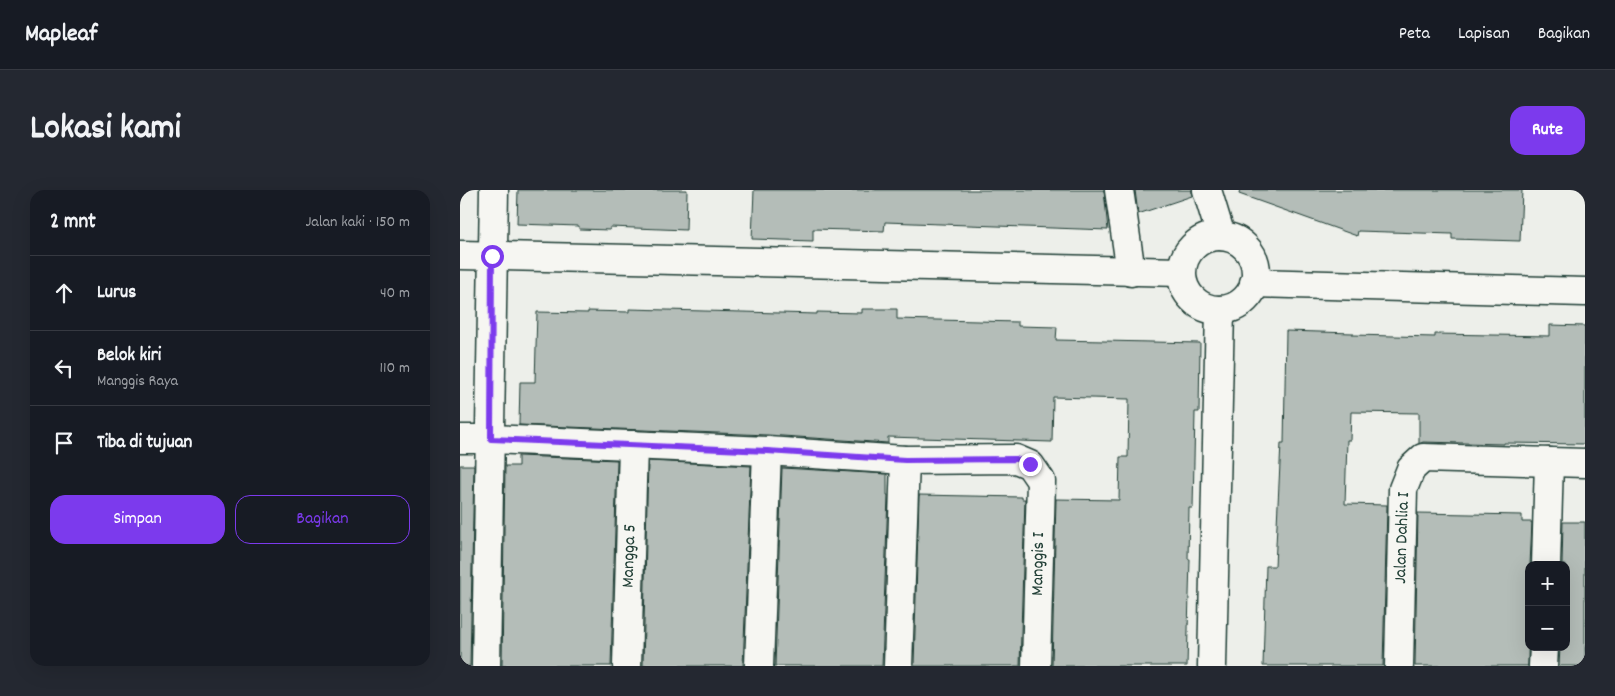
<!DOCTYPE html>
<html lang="id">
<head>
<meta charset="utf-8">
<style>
	body { margin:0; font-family:Dekko,sans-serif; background:#242831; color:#f1f3f6 }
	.controls { position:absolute; right:15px; bottom:15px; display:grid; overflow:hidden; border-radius:10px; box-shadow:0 5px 20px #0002 }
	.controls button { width:45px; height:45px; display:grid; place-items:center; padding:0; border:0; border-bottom:1px solid #363941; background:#171b24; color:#f1f3f6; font:25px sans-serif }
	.stop { position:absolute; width:15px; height:15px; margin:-11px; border:4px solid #7c3aed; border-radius:50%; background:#fff }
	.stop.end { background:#7c3aed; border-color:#fff; box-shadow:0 1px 5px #0008 }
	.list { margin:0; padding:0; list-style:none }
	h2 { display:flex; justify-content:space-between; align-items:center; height:65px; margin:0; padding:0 20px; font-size:21px }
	h2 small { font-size:16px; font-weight:400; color:#9ea1a6 }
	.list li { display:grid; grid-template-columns:32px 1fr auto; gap:15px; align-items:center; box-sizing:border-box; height:75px; padding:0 20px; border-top:1px solid #363941 }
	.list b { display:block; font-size:19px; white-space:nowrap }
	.list p { margin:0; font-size:16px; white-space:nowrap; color:#9ea1a6 }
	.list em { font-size:16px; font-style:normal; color:#9ea1a6 }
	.actions { display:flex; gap:10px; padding:15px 20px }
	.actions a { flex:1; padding:11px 0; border:1px solid #7c3aed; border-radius:15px; text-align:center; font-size:18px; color:#7c3aed }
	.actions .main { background:#7c3aed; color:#fff }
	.icon { flex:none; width:28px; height:28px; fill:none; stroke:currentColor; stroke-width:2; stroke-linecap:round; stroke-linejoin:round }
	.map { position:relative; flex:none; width:1125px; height:476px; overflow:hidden; border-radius:15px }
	header { display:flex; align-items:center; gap:30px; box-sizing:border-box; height:70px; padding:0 25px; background:#171b24; border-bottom:1px solid #363941 }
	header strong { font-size:24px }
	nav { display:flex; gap:28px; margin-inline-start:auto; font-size:18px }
	.intro { display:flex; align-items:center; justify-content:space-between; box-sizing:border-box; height:120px; padding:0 30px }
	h1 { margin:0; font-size:35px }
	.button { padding:12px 22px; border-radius:15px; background:#7c3aed; color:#fff; font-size:18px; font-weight:700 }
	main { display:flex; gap:30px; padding:0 30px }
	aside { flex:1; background:#171b24; border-radius:15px; box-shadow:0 5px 20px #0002 }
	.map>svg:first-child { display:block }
	.building { fill:#b4bdb8; stroke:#1f3d34 }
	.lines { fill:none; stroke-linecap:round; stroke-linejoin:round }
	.street-casing { stroke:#1f3d34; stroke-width:31 }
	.street { stroke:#f6f6f2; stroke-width:28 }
	.route { stroke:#7c3aed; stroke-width:6 }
	.labels { text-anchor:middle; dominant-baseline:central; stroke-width:4.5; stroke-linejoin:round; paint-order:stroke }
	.street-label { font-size:18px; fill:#1f3d34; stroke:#f6f6f2 }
</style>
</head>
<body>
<header>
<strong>Mapleaf</strong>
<nav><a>Peta</a><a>Lapisan</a><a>Bagikan</a></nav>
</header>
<div class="intro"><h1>Lokasi kami</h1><a class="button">Rute</a></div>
<main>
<aside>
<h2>2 mnt<small>Jalan kaki · 150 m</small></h2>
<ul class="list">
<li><svg class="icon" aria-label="ahead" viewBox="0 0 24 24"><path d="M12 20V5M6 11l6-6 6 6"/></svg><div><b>Lurus</b></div><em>40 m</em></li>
<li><svg class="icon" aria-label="left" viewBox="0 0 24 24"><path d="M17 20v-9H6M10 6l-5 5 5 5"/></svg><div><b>Belok kiri</b><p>Manggis Raya</p></div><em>110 m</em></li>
<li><svg class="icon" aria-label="arrive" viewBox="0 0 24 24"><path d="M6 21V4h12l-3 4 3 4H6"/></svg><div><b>Tiba di tujuan</b></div></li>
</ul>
<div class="actions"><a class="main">Simpan</a><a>Bagikan</a></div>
</aside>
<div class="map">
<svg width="1125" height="476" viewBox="0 0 1125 476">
	<rect width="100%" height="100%" fill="#edefea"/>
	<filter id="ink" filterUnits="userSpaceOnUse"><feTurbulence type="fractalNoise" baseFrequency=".02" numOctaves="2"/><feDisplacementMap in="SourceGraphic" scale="10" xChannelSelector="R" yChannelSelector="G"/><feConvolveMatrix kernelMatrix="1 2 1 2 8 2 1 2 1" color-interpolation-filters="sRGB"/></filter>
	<g filter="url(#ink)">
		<g class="building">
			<polygon points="58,0 227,0 226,40 150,37 150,40 119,39 119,36 57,34"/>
			<polygon points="294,0 644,0 648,40 425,32 424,41 353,39 353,51 292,49"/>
			<polygon points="675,0 732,0 732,6 678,24"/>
			<polygon points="780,0 1062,0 1060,51 992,49 992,44 898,41 897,46 779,4"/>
			<polygon points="169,119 357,124 357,122 402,123 402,119 437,119 437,129 558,132 558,136 597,137 596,150 740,153 739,222 735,222 733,318 729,318 728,369 730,369 727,476 592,476 596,309 659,310 660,267 668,267 669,209 593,207 592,252 428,247 428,253 308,245 59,235 60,192 75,192 77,122 128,123 128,121 169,122"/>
			<polygon points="1090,135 1125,136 1125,254 1044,253 1044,254 963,252 959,254 959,223 891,222 890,250 887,250 885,314 927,315 923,476 803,476 806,376 815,376 821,253 824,253 826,141 893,143 893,145 975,147 975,144 1090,146"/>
			<polygon points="58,266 157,270 151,476 42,476 45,276 58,276"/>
			<polygon points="188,271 291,276 283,476 183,476"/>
			<polygon points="0,275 14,275 10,476 0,476"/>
			<polygon points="322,278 427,284 427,305 428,305 422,476 315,476"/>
			<polygon points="459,305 562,307 562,309 565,309 560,476 454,476"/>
			<polygon points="958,323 1062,325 1062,332 1072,332 1070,375 1069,375 1068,476 955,476"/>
			<polygon points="1103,332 1125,332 1125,476 1099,476 1100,457 1106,457 1106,375 1102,375"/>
		</g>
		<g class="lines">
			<defs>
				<g id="street">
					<polyline points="659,0 671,82"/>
					<polyline points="747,0 761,46"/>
					<circle cx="759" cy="83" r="37"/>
					<polyline points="0,65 721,82"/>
					<polyline points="794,93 1125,102"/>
					<polyline points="0,249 31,249 307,261 445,270 556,269 570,275 581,291 576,476"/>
					<polyline points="1086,375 1089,272"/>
					<polyline points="26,476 34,0"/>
					<polyline points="167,476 173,255"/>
					<polyline points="299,476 307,261"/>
					<polyline points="438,476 445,270"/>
					<polyline points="752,476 760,120"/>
					<polyline points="939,476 943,299 951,279 963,268 1125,273"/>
					<polyline points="1083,476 1084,457"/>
				</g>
			</defs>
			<use href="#street" class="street-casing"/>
			<use href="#street" class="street"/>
		</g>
	</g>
	<g class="lines" filter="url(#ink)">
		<polyline class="route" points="32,66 31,249 307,261 445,270 556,269 570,274"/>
	</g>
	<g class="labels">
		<g class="street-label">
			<text transform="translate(943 348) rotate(-88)">Jalan Dahlia I</text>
			<text transform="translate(170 366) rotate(-88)">Mangga 5</text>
			<text transform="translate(579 374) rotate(-89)">Manggis I</text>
		</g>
	</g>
</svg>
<div class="controls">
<button>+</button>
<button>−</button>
</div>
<div class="stop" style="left:32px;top:66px"></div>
<div class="stop end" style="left:570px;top:274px"></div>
</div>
</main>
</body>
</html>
